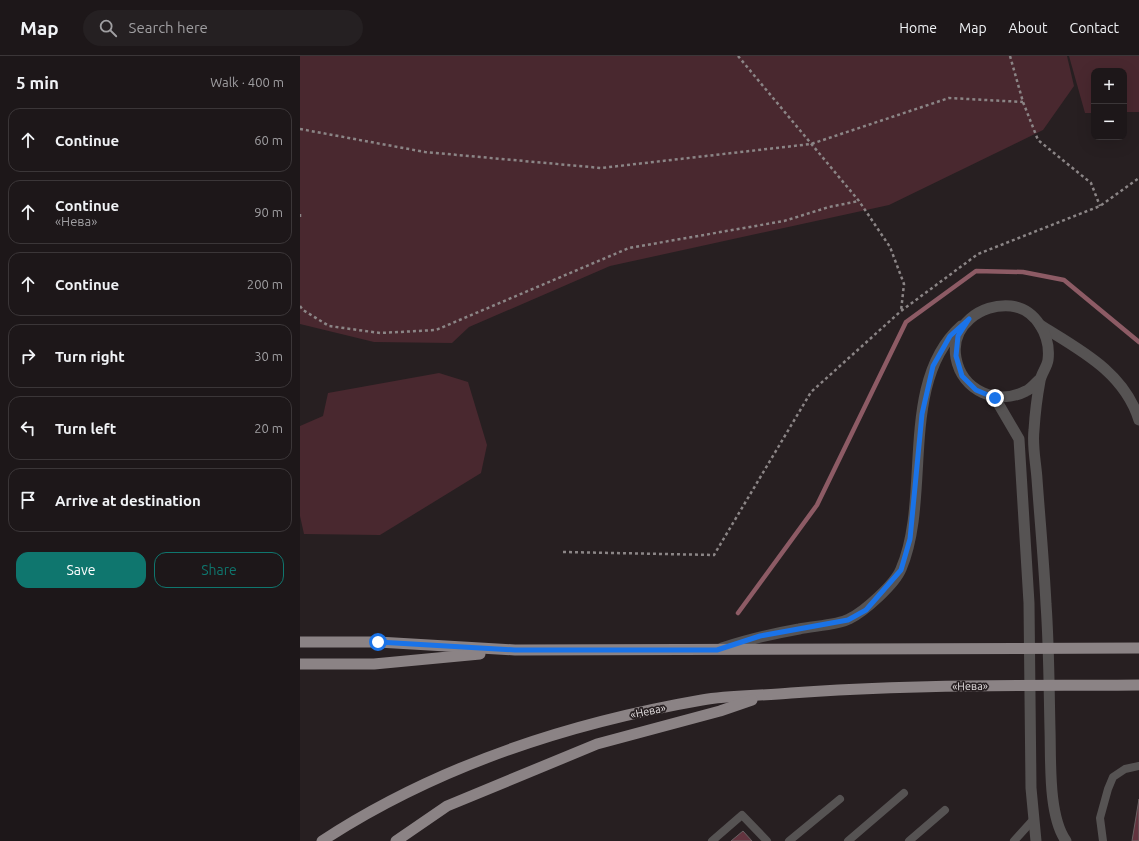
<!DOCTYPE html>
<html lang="en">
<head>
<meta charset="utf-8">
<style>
	body { margin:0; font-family:Ubuntu,sans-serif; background:#252022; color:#f1f3f6 }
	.controls { position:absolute; right:12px; top:12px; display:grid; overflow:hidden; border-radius:8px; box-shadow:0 4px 16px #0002 }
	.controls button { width:36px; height:36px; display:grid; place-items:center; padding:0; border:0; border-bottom:1px solid #3b3638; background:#1d1719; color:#f1f3f6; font:20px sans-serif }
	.stop { position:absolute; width:12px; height:12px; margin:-9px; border:3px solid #1a73e8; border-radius:50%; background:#fff }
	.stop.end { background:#1a73e8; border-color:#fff; box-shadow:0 1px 4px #0008 }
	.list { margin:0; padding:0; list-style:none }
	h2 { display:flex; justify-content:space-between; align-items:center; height:52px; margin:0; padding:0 16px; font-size:17px }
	h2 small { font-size:13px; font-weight:400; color:#a09fa2 }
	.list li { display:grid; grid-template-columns:26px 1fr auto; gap:12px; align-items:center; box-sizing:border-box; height:64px; margin:0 8px 8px; padding:0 8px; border:1px solid #3b3638; border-radius:12px }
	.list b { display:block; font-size:15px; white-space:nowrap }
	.list p { margin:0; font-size:13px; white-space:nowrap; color:#a09fa2 }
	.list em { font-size:13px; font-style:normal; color:#a09fa2 }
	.actions { display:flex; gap:8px; padding:12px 16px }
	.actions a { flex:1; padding:9px 0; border:1px solid #0f766e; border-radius:12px; text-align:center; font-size:14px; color:#0f766e }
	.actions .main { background:#0f766e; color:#fff }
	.icon { flex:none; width:22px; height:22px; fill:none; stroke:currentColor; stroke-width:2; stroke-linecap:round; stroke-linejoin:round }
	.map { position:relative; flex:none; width:839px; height:785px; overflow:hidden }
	header { display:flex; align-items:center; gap:24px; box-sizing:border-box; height:56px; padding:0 20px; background:#1d1719; border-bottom:1px solid #3b3638 }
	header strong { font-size:19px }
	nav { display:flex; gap:22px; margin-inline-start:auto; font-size:14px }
	.search { width:280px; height:36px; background:#252022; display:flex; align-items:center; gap:10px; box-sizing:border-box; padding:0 14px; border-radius:22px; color:#a09fa2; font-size:15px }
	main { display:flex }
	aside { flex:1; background:#1d1719 }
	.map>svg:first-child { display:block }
	.green { fill:#49282f }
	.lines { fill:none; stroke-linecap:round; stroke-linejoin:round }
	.stream { stroke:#8d5b65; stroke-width:4.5 }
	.building { fill:#63343f; stroke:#6a6163 }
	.path { stroke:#8b8586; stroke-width:2.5; stroke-dasharray:3 3; stroke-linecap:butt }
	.service { stroke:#565353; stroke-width:8 }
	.minor { stroke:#565353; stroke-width:11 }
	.primary { stroke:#8b8385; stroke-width:11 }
	.route { stroke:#1a73e8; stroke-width:5 }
	.labels { text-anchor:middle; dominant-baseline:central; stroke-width:3.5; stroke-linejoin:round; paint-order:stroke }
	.street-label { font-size:11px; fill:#e3dedf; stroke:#271f21 }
</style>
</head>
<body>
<header>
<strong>Map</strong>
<div class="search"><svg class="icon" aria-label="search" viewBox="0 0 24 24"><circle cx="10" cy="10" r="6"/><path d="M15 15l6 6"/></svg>Search here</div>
<nav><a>Home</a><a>Map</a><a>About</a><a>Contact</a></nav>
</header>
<main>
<aside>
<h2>5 min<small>Walk · 400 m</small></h2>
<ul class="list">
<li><svg class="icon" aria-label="ahead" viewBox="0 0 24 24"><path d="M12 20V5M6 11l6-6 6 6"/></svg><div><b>Continue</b></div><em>60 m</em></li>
<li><svg class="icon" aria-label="ahead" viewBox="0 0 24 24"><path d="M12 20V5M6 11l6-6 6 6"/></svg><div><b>Continue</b><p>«Нева»</p></div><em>90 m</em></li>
<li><svg class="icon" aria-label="ahead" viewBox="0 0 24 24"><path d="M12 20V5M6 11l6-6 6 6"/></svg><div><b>Continue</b></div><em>200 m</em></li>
<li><svg class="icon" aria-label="right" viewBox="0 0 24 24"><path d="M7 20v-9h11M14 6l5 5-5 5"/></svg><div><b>Turn right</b></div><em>30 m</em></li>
<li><svg class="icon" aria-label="left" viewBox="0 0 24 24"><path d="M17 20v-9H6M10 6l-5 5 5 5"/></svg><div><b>Turn left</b></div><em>20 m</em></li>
<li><svg class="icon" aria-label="arrive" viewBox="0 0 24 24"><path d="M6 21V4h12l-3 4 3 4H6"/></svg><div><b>Arrive at destination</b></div></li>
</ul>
<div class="actions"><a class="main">Save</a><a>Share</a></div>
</aside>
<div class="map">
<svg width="839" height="785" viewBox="0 0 839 785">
	<rect width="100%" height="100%" fill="#271f21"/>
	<g class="green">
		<polygon points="0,0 767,0 774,30 743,74 589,149 310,210 169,271 152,287 74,286 0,268"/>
		<polygon points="769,0 839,0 839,56 824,56 824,15 794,15 794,57 785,57"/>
		<polygon points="139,317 168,326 187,389 181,417 80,479 4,478 0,460 0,370 23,360 28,337"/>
	</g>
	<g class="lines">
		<polyline class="stream" points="438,557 517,449 606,266 676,215 723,216 764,224 839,286"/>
	</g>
	<g class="building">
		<polygon points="839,743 839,785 832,785"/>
		<polygon points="443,775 452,785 431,785"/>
	</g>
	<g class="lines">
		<g class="path">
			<polyline points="438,0 559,145 590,191 604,228 601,255"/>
			<polyline points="710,0 723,46 738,84 791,127 800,150"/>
			<polyline points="0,73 125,96 301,112 511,88 649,42 723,46"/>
			<polyline points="0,158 0,161"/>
			<polyline points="0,250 3,254 29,270 80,277 136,274 329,192 484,165 529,151 559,145"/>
			<polyline points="263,496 414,499 511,336 601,255 678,198 800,150 839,122"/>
		</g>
		<g class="service">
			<polyline points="412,785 442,759 467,785"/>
			<polyline points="489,785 540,743"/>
			<polyline points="548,785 604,737"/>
			<polyline points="609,785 645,754"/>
			<polyline points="714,785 733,764"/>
			<polyline points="803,785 800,762 808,733 813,721 825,713 839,710"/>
		</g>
		<g class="minor">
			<path d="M740,269C780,294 824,316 839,364"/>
			<path d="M740,323C735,327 731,333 726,335C697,350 662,335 656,302C650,270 681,247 711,250C736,253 751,280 748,304C747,311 741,318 740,325C737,341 735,358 734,374C732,390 736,407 737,423C740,465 744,507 746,548C749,590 749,632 750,674C751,704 748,760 766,785"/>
			<polyline points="695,342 719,383 729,547 731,732 736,785"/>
			<path d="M422,592C449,583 471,578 499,573C513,570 538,569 549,563C564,556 595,528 601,513C632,441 598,326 661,270"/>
		</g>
		<g class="primary">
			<polyline points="0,586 78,586 215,594 839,592"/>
			<polyline points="0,608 74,608 180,598"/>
			<path d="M22,785C135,711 269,667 402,644C430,639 461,640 491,637C606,628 723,630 839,629"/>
			<polyline points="96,785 147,750 297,688 420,655 452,644"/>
		</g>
	</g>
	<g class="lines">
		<polyline class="route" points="78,586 215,594 417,594 460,580 548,564 566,554 601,514 610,483 622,358 633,310 650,280 669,263 658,280 656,300 662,320 676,334 695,342"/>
	</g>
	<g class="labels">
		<g class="street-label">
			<text transform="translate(670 630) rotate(-1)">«Нева»</text>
			<text transform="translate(348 655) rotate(-12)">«Нева»</text>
		</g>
	</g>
</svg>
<div class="controls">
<button>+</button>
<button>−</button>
</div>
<div class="stop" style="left:78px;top:586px"></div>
<div class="stop end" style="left:695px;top:342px"></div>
</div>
</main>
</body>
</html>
